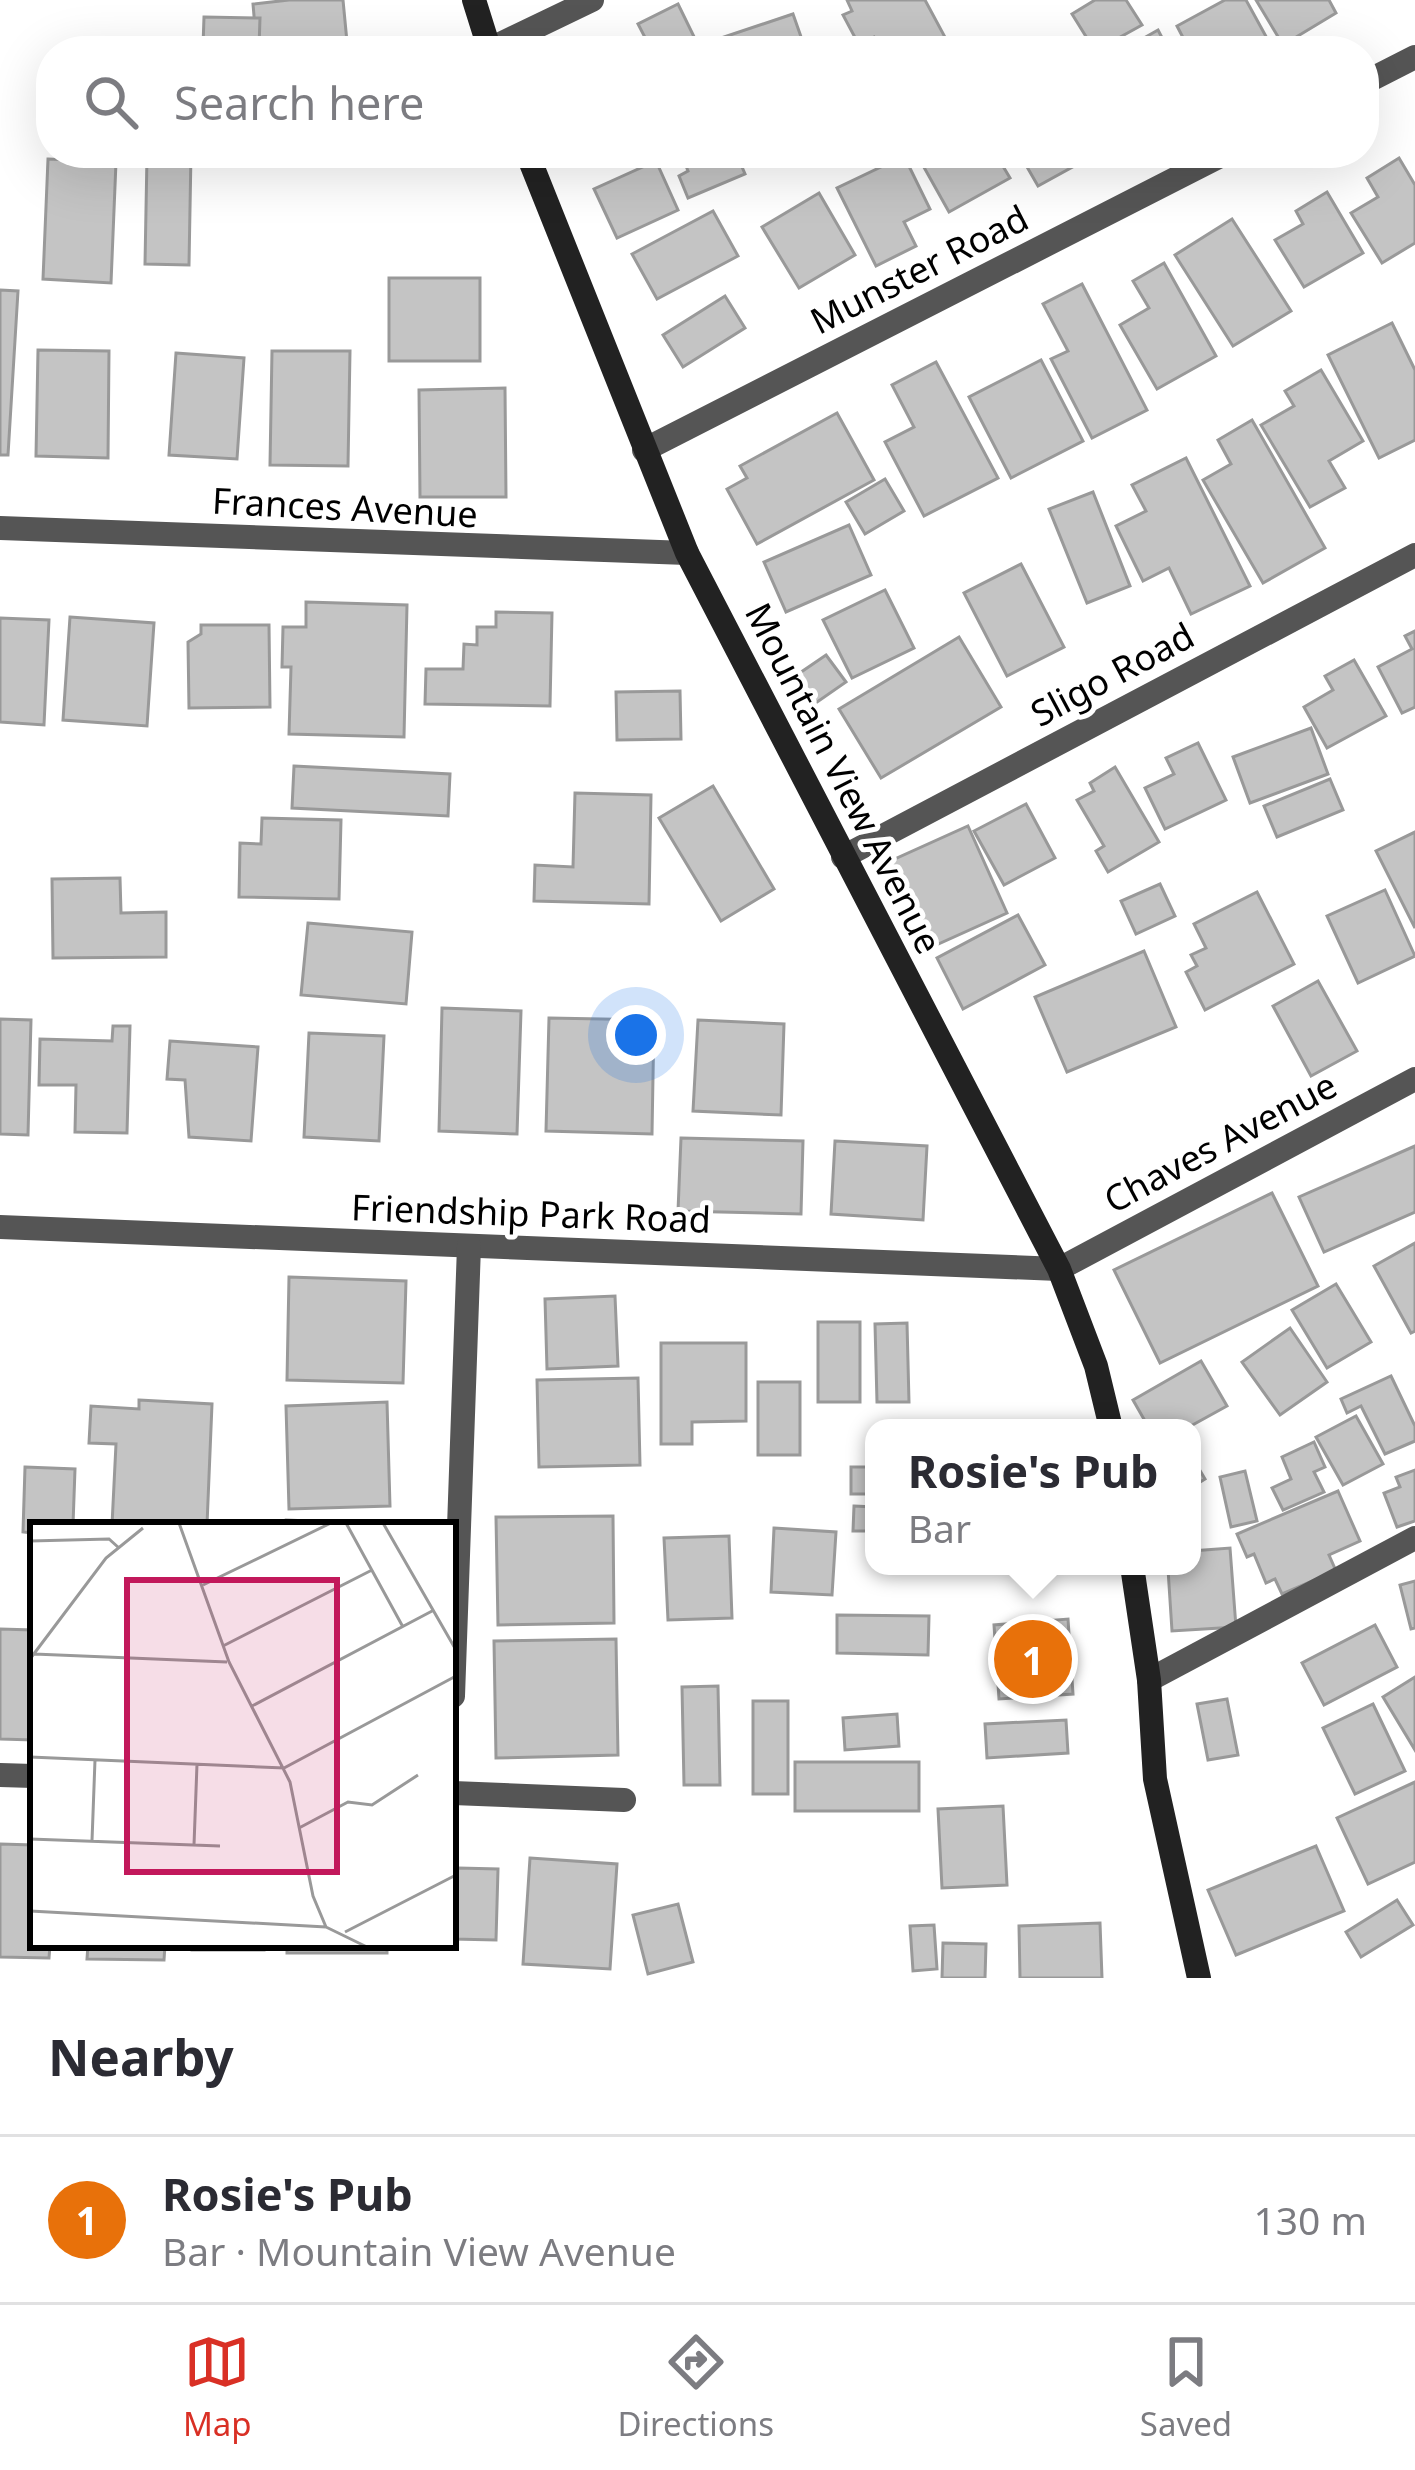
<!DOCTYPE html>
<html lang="en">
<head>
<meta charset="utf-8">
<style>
	body { margin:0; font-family:"Noto Sans",sans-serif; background:#f7f7f7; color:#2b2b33 }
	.you { position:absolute; left:636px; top:1035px; width:42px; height:42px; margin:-30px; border:9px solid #fff; border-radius:50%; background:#1a73e8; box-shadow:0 0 0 18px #1a73e833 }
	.badge { display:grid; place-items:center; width:78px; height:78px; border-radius:50%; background:#d93025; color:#fff; font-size:39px; font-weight:700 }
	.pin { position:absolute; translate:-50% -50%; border:6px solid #fff; box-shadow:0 3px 12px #0006 }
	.popup { position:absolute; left:865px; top:1419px; width:336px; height:156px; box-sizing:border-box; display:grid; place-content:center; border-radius:24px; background:#fff; filter:drop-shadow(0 3px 9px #0005); font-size:39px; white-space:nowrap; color:#7c7c81 }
	.popup b { font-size:45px; color:#2b2b33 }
	.popup::after { content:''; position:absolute; left:50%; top:100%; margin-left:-24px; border:24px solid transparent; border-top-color:#fff }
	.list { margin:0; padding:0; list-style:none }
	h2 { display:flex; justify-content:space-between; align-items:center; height:156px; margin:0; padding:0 48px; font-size:51px }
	h2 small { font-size:39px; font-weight:400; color:#7c7c81 }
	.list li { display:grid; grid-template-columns:78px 1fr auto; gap:36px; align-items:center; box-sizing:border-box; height:168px; padding:0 48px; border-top:3px solid #e1e1e2 }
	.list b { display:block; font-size:45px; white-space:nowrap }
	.list p { margin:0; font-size:39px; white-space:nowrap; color:#7c7c81 }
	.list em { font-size:39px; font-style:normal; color:#7c7c81 }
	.icon { flex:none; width:66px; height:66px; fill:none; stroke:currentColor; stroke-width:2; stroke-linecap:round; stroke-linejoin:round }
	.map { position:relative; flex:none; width:1415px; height:1978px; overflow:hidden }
	.search { position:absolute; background:#fff; box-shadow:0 12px 48px #0002; left:36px; right:36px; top:36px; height:132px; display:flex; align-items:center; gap:30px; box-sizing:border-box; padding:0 42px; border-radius:48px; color:#7c7c81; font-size:45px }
	.sheet { height:324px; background:#fff }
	nav { display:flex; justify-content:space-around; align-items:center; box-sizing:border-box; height:168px; border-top:3px solid #e1e1e2; background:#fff; font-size:33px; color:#7c7c81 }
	nav a { display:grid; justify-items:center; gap:6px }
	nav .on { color:#d93025 }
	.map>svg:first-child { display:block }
	.building { fill:#c4c4c4; stroke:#999; stroke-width:3 }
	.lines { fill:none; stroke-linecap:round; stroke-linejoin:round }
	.street { stroke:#555; stroke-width:24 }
	.secondary { stroke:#222; stroke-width:24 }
	.labels { text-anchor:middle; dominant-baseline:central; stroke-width:10; stroke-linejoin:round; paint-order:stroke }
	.street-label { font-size:36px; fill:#000; stroke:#fff }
	.inset-road { fill:none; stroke:#999; stroke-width:3 }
	.view { fill:#c2185b; fill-opacity:0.15; stroke:#c2185b; stroke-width:6 }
	.inset-edge { fill:none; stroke:#000; stroke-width:6 }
</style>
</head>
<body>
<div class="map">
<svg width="1415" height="1978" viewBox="0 0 1415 1978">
	<rect width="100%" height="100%" fill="#fff"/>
	<g class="building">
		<polygon points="289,0 343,0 347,42 257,51 253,4"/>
		<polygon points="847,0 925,0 946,39 923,51 882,51 874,37 859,45 843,15 852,11"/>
		<polygon points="1095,0 1126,0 1142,25 1095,51 1072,14"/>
		<polygon points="1225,0 1246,0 1274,51 1190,51 1177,26"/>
		<polygon points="1256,0 1329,0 1336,13 1283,45"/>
		<polygon points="678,4 701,51 652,51 638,24"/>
		<polygon points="793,14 806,51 715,51 712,41"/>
		<polygon points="204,17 260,18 259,48 203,46"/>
		<polygon points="1158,30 1169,51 1121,51"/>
		<polygon points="86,153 191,153 189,265 145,264 147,156"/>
		<polygon points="681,153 736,153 745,174 688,198 679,176 688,171"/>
		<polygon points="916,153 995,153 1010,178 949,212"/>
		<polygon points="1019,153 1096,153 1096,154 1038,186"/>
		<polygon points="904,156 930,209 904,222 916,246 876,266 837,188"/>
		<polygon points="1399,158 1415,185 1415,243 1382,263 1351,213 1378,197 1367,178"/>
		<polygon points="48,159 116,162 111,283 43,279"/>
		<polygon points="656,161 678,210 617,238 594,189"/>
		<polygon points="1327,192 1363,253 1304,287 1275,240 1303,224 1296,211"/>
		<polygon points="819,193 855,255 799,288 762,227"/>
		<polygon points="713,211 738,256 657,299 632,254"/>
		<polygon points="1232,219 1291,311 1233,346 1175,255"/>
		<polygon points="1164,263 1216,356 1157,389 1120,325 1149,308 1133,281"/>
		<rect x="389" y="278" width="91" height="83"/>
		<polygon points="1082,284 1147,410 1092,438 1051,359 1068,351 1043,304"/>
		<polygon points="0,290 18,291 8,455 0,455"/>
		<polygon points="725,296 745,328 683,367 663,335"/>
		<polygon points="1392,323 1415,370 1415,440 1379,458 1328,355"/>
		<polygon points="38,350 109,351 108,458 36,456"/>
		<polygon points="272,351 350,351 348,466 270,465"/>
		<polygon points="176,353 244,358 237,459 169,455"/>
		<polygon points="1041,360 1083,441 1011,478 969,397"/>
		<polygon points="936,362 998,478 924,516 885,442 914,427 892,385"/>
		<polygon points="1321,370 1363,441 1329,461 1345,488 1310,507 1261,425 1294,406 1285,391"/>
		<polygon points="505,388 506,497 420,497 419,390"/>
		<polygon points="837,413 874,480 757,544 727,489 747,478 740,466"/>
		<polygon points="1252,420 1325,548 1263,583 1203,480 1231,464 1218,440"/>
		<polygon points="1186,458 1250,586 1191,614 1169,568 1143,581 1116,526 1146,511 1132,485"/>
		<polygon points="885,479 904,511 865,534 846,502"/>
		<polygon points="1093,492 1130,586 1087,603 1049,509"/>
		<polygon points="849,525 871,575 786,612 764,562"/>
		<polygon points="1021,564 1064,647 1007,676 964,593"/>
		<polygon points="885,590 914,648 852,678 823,620"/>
		<polygon points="306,602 407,605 404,737 289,734 291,667 282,667 283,627 306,627"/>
		<polygon points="496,612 552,613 550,706 425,704 426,669 463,669 464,644 477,645 477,627 496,627"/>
		<polygon points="70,617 154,623 147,726 63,720"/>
		<polygon points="0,618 49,620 44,725 0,722"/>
		<polygon points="201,625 269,625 270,707 189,708 188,642 201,634"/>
		<polygon points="1415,631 1415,707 1402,713 1378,667 1412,649 1405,636"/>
		<polygon points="959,637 1001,707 881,778 839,709"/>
		<polygon points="826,655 846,682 810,707 791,679"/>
		<polygon points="1354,660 1386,716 1327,748 1304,707 1333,690 1325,676"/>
		<polygon points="680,691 681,739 617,740 616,692"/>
		<polygon points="1311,728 1328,774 1250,803 1233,757"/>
		<polygon points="1198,743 1226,800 1165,829 1145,788 1174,774 1166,758"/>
		<polygon points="294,766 450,774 448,816 292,808"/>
		<polygon points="1115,767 1159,842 1108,872 1096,851 1104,846 1077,800 1094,791 1090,783"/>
		<polygon points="1330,779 1343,810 1277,837 1264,806"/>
		<polygon points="713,786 774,889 721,921 659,818"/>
		<polygon points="575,793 651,795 649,904 534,901 535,865 573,867"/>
		<polygon points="1026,804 1055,858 1004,885 974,831"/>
		<polygon points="262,818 341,820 339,899 239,897 240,843 261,844"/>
		<polygon points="968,826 1007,913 925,950 886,863"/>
		<polygon points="1415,832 1415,928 1376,851"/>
		<polygon points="120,878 121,913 166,912 166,957 53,958 52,879"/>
		<polygon points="1160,884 1175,916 1136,934 1121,901"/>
		<polygon points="1385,890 1415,956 1358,983 1327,916"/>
		<polygon points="1257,892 1294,964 1205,1010 1186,972 1197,966 1191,955 1206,948 1194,924"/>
		<polygon points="1018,915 1045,965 963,1009 937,958"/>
		<polygon points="308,923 412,932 406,1004 301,995"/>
		<polygon points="1144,951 1176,1027 1067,1072 1035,997"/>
		<polygon points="1318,981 1357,1051 1311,1076 1273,1006"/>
		<polygon points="442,1008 521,1011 517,1134 439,1131"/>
		<polygon points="549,1018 654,1020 652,1134 546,1131"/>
		<polygon points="0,1019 31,1020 28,1135 0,1134"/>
		<polygon points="698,1020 784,1024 781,1115 693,1111"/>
		<polygon points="113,1026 130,1026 127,1133 75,1132 76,1085 39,1085 40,1039 112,1041"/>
		<polygon points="309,1033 384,1036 379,1141 304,1137"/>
		<polygon points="170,1041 258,1047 251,1141 189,1137 185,1080 167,1079"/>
		<polygon points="681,1138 803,1141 801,1214 678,1211"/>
		<polygon points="835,1141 927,1146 923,1220 831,1214"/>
		<polygon points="1415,1146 1415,1212 1324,1252 1299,1197"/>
		<polygon points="1272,1193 1318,1286 1160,1363 1114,1270"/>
		<polygon points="1415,1243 1415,1331 1411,1333 1374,1266"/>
		<polygon points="289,1277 406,1281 403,1383 287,1380"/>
		<polygon points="1336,1284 1371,1342 1327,1368 1292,1310"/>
		<polygon points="615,1296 618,1366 547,1369 545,1299"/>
		<rect x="818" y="1322" width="42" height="80"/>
		<polygon points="907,1323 909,1402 877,1402 875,1324"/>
		<polygon points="1290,1328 1327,1382 1280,1415 1242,1362"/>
		<polygon points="661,1343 746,1343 746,1421 692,1422 692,1444 661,1444"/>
		<polygon points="1201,1361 1227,1406 1187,1428 1149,1428 1133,1400"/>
		<polygon points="1391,1376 1415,1426 1415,1441 1385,1454 1361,1406 1347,1413 1341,1399"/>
		<polygon points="638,1378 640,1465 539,1467 537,1380"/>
		<rect x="758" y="1382" width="42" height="73"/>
		<polygon points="139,1400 212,1404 207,1525 112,1525 116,1444 89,1443 91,1406 139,1409"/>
		<polygon points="387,1402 390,1506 289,1509 286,1406"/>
		<polygon points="1356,1416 1383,1464 1343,1485 1316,1437"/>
		<polygon points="1314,1442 1325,1467 1314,1472 1324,1492 1283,1510 1272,1488 1291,1479 1282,1457"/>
		<polygon points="1192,1457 1205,1479 1192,1487"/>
		<polygon points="25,1467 75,1469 73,1525 33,1525 33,1533 23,1532"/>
		<rect x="851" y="1467" width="23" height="27"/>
		<polygon points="1415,1470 1415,1521 1397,1527 1384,1493 1400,1487 1396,1477"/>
		<polygon points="1245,1471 1257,1521 1231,1527 1220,1477"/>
		<polygon points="1338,1491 1360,1541 1329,1555 1336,1571 1282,1594 1275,1579 1266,1583 1254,1554 1247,1557 1237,1534"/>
		<polygon points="854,1506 874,1507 874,1531 853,1531"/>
		<polygon points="613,1516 614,1623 498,1625 496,1517"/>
		<polygon points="286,1520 404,1525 285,1525"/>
		<polygon points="774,1528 836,1532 832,1595 771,1592"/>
		<polygon points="729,1536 732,1618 668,1620 664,1538"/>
		<polygon points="1230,1548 1236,1627 1172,1631 1168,1569 1192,1566 1192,1551"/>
		<polygon points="1415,1581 1415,1628 1411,1629 1400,1585"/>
		<polygon points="837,1615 929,1616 928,1655 837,1653"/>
		<polygon points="1068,1619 1073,1694 999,1699 994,1625"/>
		<polygon points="1375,1625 1397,1667 1324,1705 1302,1663"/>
		<polygon points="0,1629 33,1630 33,1740 0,1739"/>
		<polygon points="616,1639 618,1755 496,1758 494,1641"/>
		<polygon points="1415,1677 1415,1750 1383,1697"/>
		<polygon points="718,1686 720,1785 684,1785 682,1687"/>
		<polygon points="1227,1699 1238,1755 1208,1760 1197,1704"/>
		<rect x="753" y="1701" width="35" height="93"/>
		<polygon points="1373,1704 1405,1771 1355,1794 1323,1728"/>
		<polygon points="897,1714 899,1746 845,1750 843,1718"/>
		<polygon points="1066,1720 1068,1753 987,1758 985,1724"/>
		<rect x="795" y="1762" width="124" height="49"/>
		<polygon points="1415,1782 1415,1862 1368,1884 1337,1818"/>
		<polygon points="1003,1806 1007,1885 942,1888 938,1809"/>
		<polygon points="0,1844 33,1845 33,1945 50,1945 49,1958 0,1957"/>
		<polygon points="1316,1846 1344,1911 1236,1955 1208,1890"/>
		<polygon points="530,1858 617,1864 610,1969 523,1964"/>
		<polygon points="458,1868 498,1869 496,1940 453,1939 453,1874"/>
		<polygon points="1397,1900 1413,1925 1361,1957 1346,1932"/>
		<polygon points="678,1904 693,1962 648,1974 633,1915"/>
		<polygon points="1100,1923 1102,1978 1020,1978 1019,1926"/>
		<polygon points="934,1925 937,1969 913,1971 910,1926"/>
		<polygon points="943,1943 986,1944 985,1978 942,1978"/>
		<polygon points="88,1945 165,1945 164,1960 87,1959"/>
		<rect x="192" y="1945" width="72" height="5"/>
		<rect x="287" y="1945" width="100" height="8"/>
	</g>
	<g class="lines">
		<g class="street">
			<polyline points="490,49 592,0"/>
			<polyline points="1364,83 1415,57"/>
			<polyline points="644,450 1226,153"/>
			<polyline points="0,528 687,553"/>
			<polyline points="843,857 1415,555"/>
			<polyline points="0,1227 1059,1269 1415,1079"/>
			<polyline points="1149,1680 1415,1538"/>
			<polyline points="453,1696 469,1246"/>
			<polyline points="0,1775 33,1776"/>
			<polyline points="453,1793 624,1800"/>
		</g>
		<g class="secondary">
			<polyline points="474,0 490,51"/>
			<polyline points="527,153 687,553 1059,1269 1096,1366 1111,1428"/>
			<polyline points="1132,1566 1149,1680 1155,1779 1199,1978"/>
		</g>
	</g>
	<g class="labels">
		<g class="street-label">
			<text transform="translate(919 269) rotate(-27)">Munster Road</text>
			<text transform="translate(345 507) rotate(3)">Frances Avenue</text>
			<text transform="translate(1112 674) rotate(-28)">Sligo Road</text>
			<text transform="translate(844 778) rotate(63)">Mountain View Avenue</text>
			<text transform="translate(1220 1142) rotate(-28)">Chaves Avenue</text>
			<text transform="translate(531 1213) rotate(2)">Friendship Park Road</text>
		</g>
	</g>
	<g transform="translate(30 1522)">
		<rect width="426" height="426" fill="#fff"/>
		<path class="inset-road" d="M149,1L199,140L260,260L283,374L296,405L337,425M316,1L373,105M353,1L426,128M0,19L79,17L89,26M173,63L301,1M193,124L342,48M4,132L197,140M0,137L76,36L113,6M222,184L404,88M0,235L254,246L426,154M269,306L318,280L342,283L388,253M0,317L190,324M62,319L65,238M164,323L167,242M0,389L296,405M315,410L426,353"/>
		<path class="view" d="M97,58H307V350H97Z"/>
		<rect width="426" height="426" class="inset-edge"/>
	</g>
</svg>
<div class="you"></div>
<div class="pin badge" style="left:1033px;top:1659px;background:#e8710a">1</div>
<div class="popup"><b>Rosie's Pub</b>Bar</div>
<div class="search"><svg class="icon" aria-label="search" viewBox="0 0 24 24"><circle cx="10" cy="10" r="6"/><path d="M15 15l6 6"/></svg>Search here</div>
</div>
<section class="sheet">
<h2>Nearby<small></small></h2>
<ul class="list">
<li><span class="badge" style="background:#e8710a">1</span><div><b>Rosie's Pub</b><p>Bar · Mountain View Avenue</p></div><em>130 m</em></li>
</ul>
</section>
<nav>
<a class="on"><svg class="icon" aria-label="map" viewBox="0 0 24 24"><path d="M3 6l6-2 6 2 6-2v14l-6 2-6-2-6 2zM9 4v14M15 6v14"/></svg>Map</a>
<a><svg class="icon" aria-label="directions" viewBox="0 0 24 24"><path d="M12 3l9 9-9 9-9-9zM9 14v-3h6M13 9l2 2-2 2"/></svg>Directions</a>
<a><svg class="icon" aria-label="saved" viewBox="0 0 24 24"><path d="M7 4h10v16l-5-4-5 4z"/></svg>Saved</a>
</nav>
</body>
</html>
